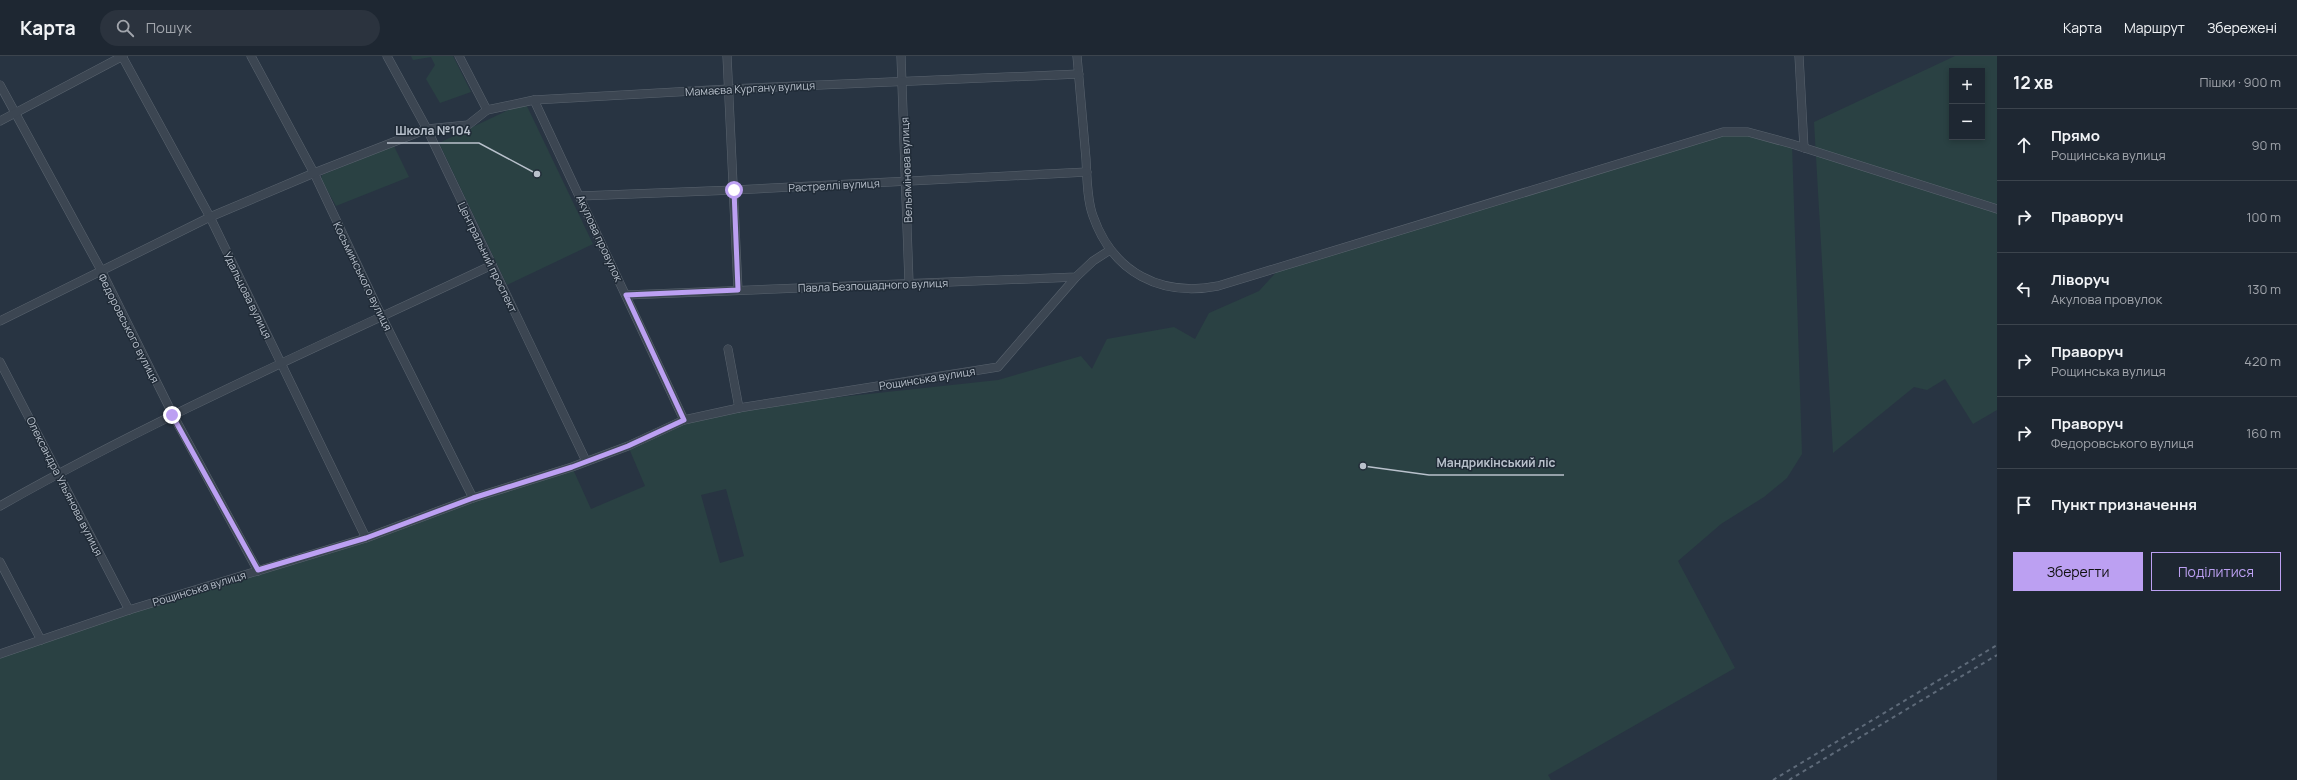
<!DOCTYPE html>
<html lang="uk">
<head>
<meta charset="utf-8">
<style>
	body { margin:0; font-family:Manrope,sans-serif; background:#2b333e; color:#f1f3f6 }
	.controls { position:absolute; right:12px; top:12px; display:grid; overflow:hidden; border-radius:0px; box-shadow:0 2px 6px #0003 }
	.controls button { width:36px; height:36px; display:grid; place-items:center; padding:0; border:0; border-bottom:1px solid #3c444d; background:#1e2732; color:#f1f3f6; font:20px sans-serif }
	.stop { position:absolute; width:12px; height:12px; margin:-9px; border:3px solid #bca0f2; border-radius:50%; background:#fff }
	.stop.end { background:#bca0f2; border-color:#fff; box-shadow:0 1px 4px #0008 }
	.list { margin:0; padding:0; list-style:none }
	h2 { display:flex; justify-content:space-between; align-items:center; height:52px; margin:0; padding:0 16px; font-size:17px }
	h2 small { font-size:13px; font-weight:400; color:#a1a5ac }
	.list li { display:grid; grid-template-columns:26px 1fr auto; gap:12px; align-items:center; box-sizing:border-box; height:72px; padding:0 16px; border-top:1px solid #3c444d }
	.list b { display:block; font-size:15px; white-space:nowrap }
	.list p { margin:0; font-size:13px; white-space:nowrap; color:#a1a5ac }
	.list em { font-size:13px; font-style:normal; color:#a1a5ac }
	.actions { display:flex; gap:8px; padding:12px 16px }
	.actions a { flex:1; padding:9px 0; border:1px solid #bca0f2; border-radius:0px; text-align:center; font-size:14px; color:#bca0f2 }
	.actions .main { background:#bca0f2; color:#111 }
	.icon { flex:none; width:22px; height:22px; fill:none; stroke:currentColor; stroke-width:2; stroke-linecap:round; stroke-linejoin:round }
	.map { position:relative; flex:none; width:1997px; height:724px; overflow:hidden }
	header { display:flex; align-items:center; gap:24px; box-sizing:border-box; height:56px; padding:0 20px; background:#1e2732; border-bottom:1px solid #3c444d }
	header strong { font-size:19px }
	nav { display:flex; gap:22px; margin-inline-start:auto; font-size:14px }
	.search { width:280px; height:36px; background:#2b333e; display:flex; align-items:center; gap:10px; box-sizing:border-box; padding:0 14px; border-radius:22px; color:#a1a5ac; font-size:15px }
	main { display:flex }
	aside { flex:1; background:#1e2732 }
	.map>svg:first-child { display:block }
	.green { fill:#2a4143; fill-rule:evenodd }
	.lines { fill:none; stroke-linecap:round; stroke-linejoin:round }
	.street-casing { stroke:#5a646f; stroke-width:9 }
	.street { stroke:#3c4652; stroke-width:8 }
	.rail { stroke:#5e6a79; stroke-width:2; stroke-dasharray:4 4; stroke-linecap:butt }
	.route { stroke:#bca0f2; stroke-width:5 }
	.labels { text-anchor:middle; dominant-baseline:central; stroke-width:3; stroke-linejoin:round; paint-order:stroke }
	.street-label { font-size:11px; fill:#b9c1cc; stroke:#202b37 }
	.leader { fill:none; stroke:#b9c1cc; stroke-width:1.5 }
	.callout-dot { fill:#b9c1cc; stroke:#202b37; stroke-width:1.5 }
	.callout-label { font-size:12px; text-anchor:middle; font-weight:bold; fill:#b9c1cc; stroke:#202b37; stroke-width:3; stroke-linejoin:round; paint-order:stroke }
</style>
</head>
<body>
<header>
<strong>Карта</strong>
<div class="search"><svg class="icon" aria-label="search" viewBox="0 0 24 24"><circle cx="10" cy="10" r="6"/><path d="M15 15l6 6"/></svg>Пошук</div>
<nav><a>Карта</a><a>Маршрут</a><a>Збережені</a></nav>
</header>
<main>
<div class="map">
<svg width="1997" height="724" viewBox="0 0 1997 724">
	<rect width="100%" height="100%" fill="#283442"/>
	<g class="green">
		<polygon points="411,0 453,0 471,36 440,47 426,23 435,9 431,1 413,4"/>
		<path d="M1955,0H1997V354L1973,368L1945,323L1927,334L1914,331L1833,397L1814,66ZM1952,15H1982V81H1952Z"/>
		<polygon points="525,46 593,188 507,229 439,87"/>
		<path d="M1735,75L1792,88L1802,398L1787,422L1764,441L1721,468L1678,505L1735,612L1548,719L1551,724H0V598L572,411L591,453L645,430L628,390L663,373L739,352L998,324L1081,300L1092,313L1107,283L1174,271L1195,283L1209,257L1259,235L1282,210ZM726,433L744,500L720,507L701,439Z"/>
		<polygon points="394,90 409,121 336,150 321,123 322,119"/>
	</g>
	<g class="lines">
		<defs>
			<g id="street">
				<polyline points="122,0 210,161 366,482"/>
				<polyline points="251,0 314,117 382,261 473,442"/>
				<polyline points="387,0 427,73 586,405"/>
				<polyline points="459,0 487,54"/>
				<polyline points="727,0 738,234"/>
				<polyline points="901,0 909,227"/>
				<path d="M1077,0C1080,34 1083,69 1086,103C1087,121 1087,144 1093,160C1113,217 1161,241 1218,230L1723,76H1748L1792,88L1997,153"/>
				<polyline points="1799,0 1804,92"/>
				<polyline points="0,29 101,214 173,359 258,515"/>
				<polyline points="534,44 684,364"/>
				<polyline points="0,65 123,0"/>
				<polyline points="580,140 734,134 1087,116"/>
				<polyline points="626,239 1076,221 1093,205 1110,194"/>
				<polyline points="0,265 210,161 314,117 427,73 468,69 487,54 534,44 729,33 1079,18"/>
				<polyline points="728,293 739,352"/>
				<polyline points="0,306 129,554"/>
				<path d="M0,450C159,360 327,287 492,209"/>
				<polyline points="0,506 41,584"/>
				<polyline points="0,598 129,554 366,482 473,442 572,411 628,390 684,364 739,352 998,311 1076,221"/>
			</g>
		</defs>
		<use href="#street" class="street-casing"/>
		<use href="#street" class="street"/>
		<g class="rail">
			<polyline points="1773,724 1997,589"/>
			<polyline points="1789,724 1997,599"/>
		</g>
	</g>
	<g class="lines">
		<polyline class="route" points="172,359 258,514 366,482 473,442 572,411 628,390 684,364 626,239 738,234 734,134"/>
	</g>
	<g class="labels">
		<g class="street-label">
			<text transform="translate(750 32) rotate(-3)">Мамаєва Кургану вулиця</text>
			<text transform="translate(906 114) rotate(-92)">Вельямінова вулиця</text>
			<text transform="translate(834 129) rotate(-3)">Растреллі вулиця</text>
			<text transform="translate(600 182) rotate(65)">Акулова провулок</text>
			<text transform="translate(488 201) rotate(64)">Центральний проспект</text>
			<text transform="translate(363 220) rotate(64)">Косьминського вулиця</text>
			<text transform="translate(873 229) rotate(-2)">Павла Безпощадного вулиця</text>
			<text transform="translate(248 239) rotate(64)">Удальцова вулиця</text>
			<text transform="translate(129 272) rotate(63)">Федоровського вулиця</text>
			<text transform="translate(927 322) rotate(-9)">Рощинська вулиця</text>
			<text transform="translate(65 430) rotate(63)">Олександра Ульянова вулиця</text>
			<text transform="translate(199 532) rotate(-17)">Рощинська вулиця</text>
		</g>
	</g>
	<path class="leader" d="M537 118L479 87H387M1363 410L1429 419H1564"/>
	<g class="callout-dot">
		<circle cx="537" cy="118" r="4"/>
		<circle cx="1363" cy="410" r="4"/>
	</g>
	<g class="callout-label">
		<text x="433" y="79">Школа №104</text>
		<text x="1496" y="411">Мандрикінський ліс</text>
	</g>
</svg>
<div class="controls">
<button>+</button>
<button>−</button>
</div>
<div class="stop" style="left:734px;top:134px"></div>
<div class="stop end" style="left:172px;top:359px"></div>
</div>
<aside>
<h2>12 хв<small>Пішки · 900 m</small></h2>
<ul class="list">
<li><svg class="icon" aria-label="ahead" viewBox="0 0 24 24"><path d="M12 20V5M6 11l6-6 6 6"/></svg><div><b>Прямо</b><p>Рощинська вулиця</p></div><em>90 m</em></li>
<li><svg class="icon" aria-label="right" viewBox="0 0 24 24"><path d="M7 20v-9h11M14 6l5 5-5 5"/></svg><div><b>Праворуч</b></div><em>100 m</em></li>
<li><svg class="icon" aria-label="left" viewBox="0 0 24 24"><path d="M17 20v-9H6M10 6l-5 5 5 5"/></svg><div><b>Ліворуч</b><p>Акулова провулок</p></div><em>130 m</em></li>
<li><svg class="icon" aria-label="right" viewBox="0 0 24 24"><path d="M7 20v-9h11M14 6l5 5-5 5"/></svg><div><b>Праворуч</b><p>Рощинська вулиця</p></div><em>420 m</em></li>
<li><svg class="icon" aria-label="right" viewBox="0 0 24 24"><path d="M7 20v-9h11M14 6l5 5-5 5"/></svg><div><b>Праворуч</b><p>Федоровського вулиця</p></div><em>160 m</em></li>
<li><svg class="icon" aria-label="arrive" viewBox="0 0 24 24"><path d="M6 21V4h12l-3 4 3 4H6"/></svg><div><b>Пункт призначення</b></div></li>
</ul>
<div class="actions"><a class="main">Зберегти</a><a>Поділитися</a></div>
</aside>
</main>
</body>
</html>
